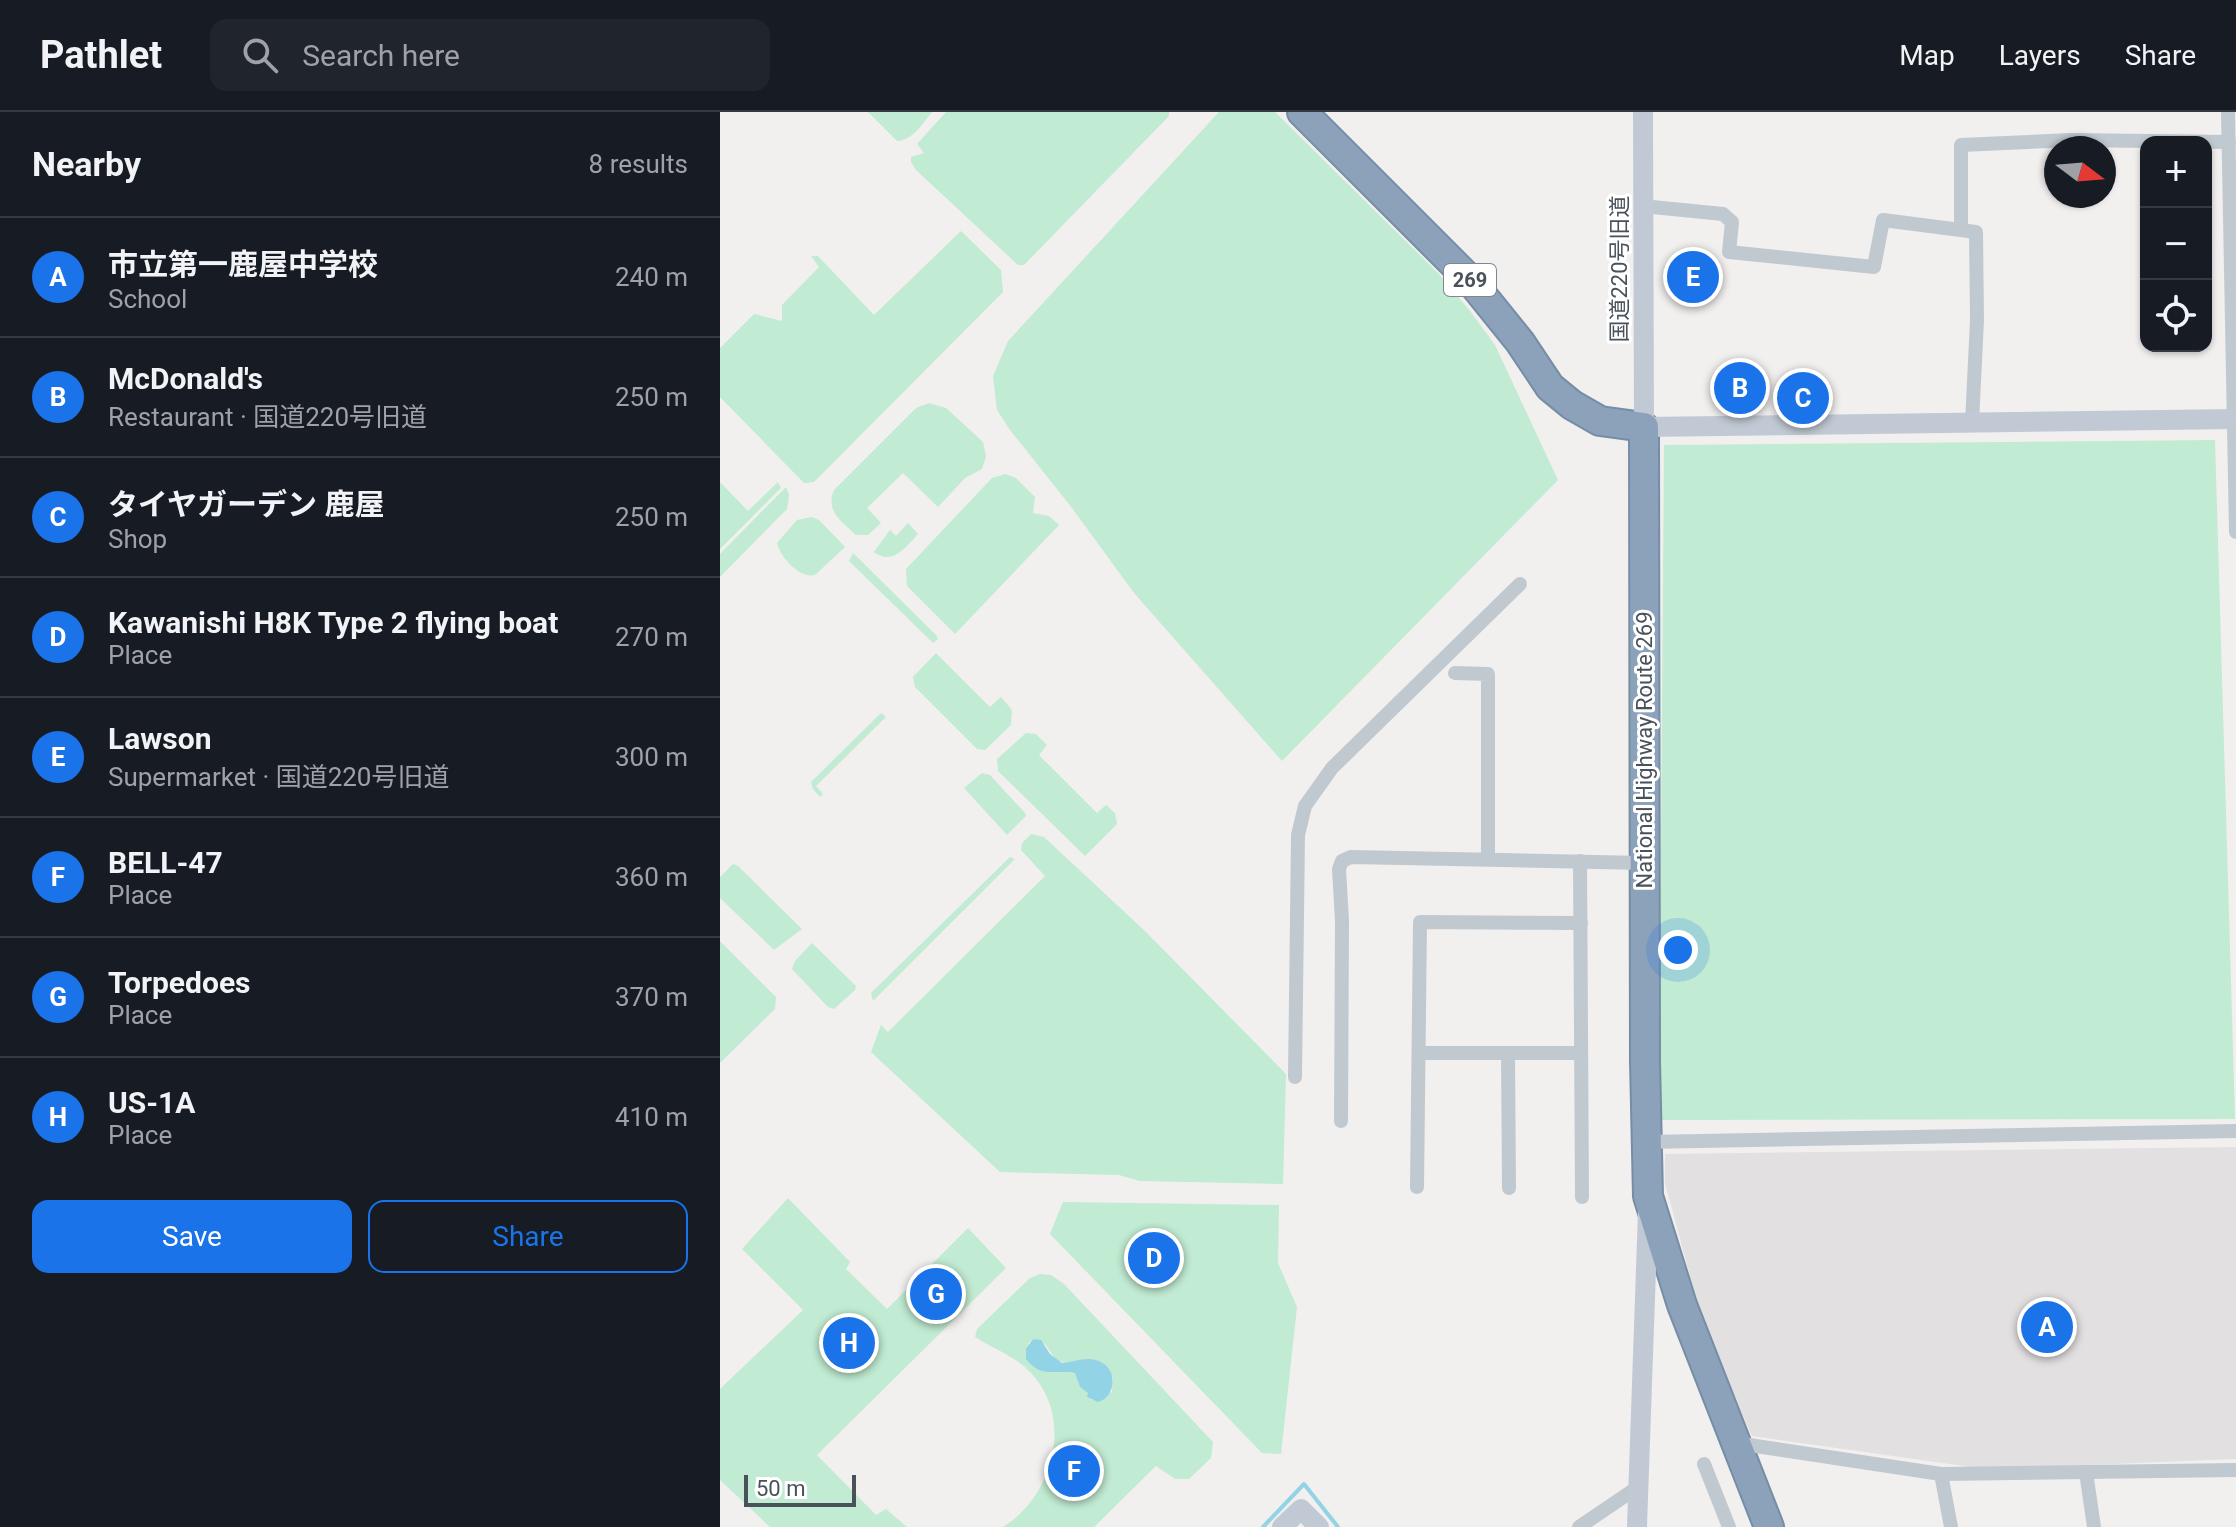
<!DOCTYPE html>
<html lang="en">
<head>
<meta charset="utf-8">
<style>
	body { margin:0; font-family:Roboto,"Noto Sans JP",sans-serif; background:#20242c; color:#f1f3f6 }
	.controls { position:absolute; right:24px; top:24px; display:grid; overflow:hidden; border-radius:16px; box-shadow:0 2px 6px #0004 }
	.controls button { width:72px; height:72px; display:grid; place-items:center; padding:0; border:0; border-bottom:2px solid #363941; background:#171b24; color:#f1f3f6; font:40px sans-serif }
	.compass { position:absolute; left:1324px; top:24px; width:72px; height:72px; border-radius:50%; background:#171b24; box-shadow:0 2px 6px #0004; rotate:106deg }
	.scale { position:absolute; left:24px; bottom:20px; width:112px; box-sizing:border-box; padding-left:8px; border:4px solid #49525b; border-top:0; font-size:22px; line-height:28px; white-space:nowrap; color:#49525b; -webkit-text-stroke:6px #fff; paint-order:stroke }
	.you { position:absolute; left:958px; top:838px; width:28px; height:28px; margin:-20px; border:6px solid #fff; border-radius:50%; background:#1a73e8; box-shadow:0 0 0 12px #1a73e833 }
	.badge { display:grid; place-items:center; width:52px; height:52px; border-radius:50%; background:#1a73e8; color:#fff; font-size:26px; font-weight:700 }
	.pin { position:absolute; translate:-50% -50%; border:4px solid #fff; box-shadow:0 2px 8px #0006 }
	.list { margin:0; padding:0; list-style:none }
	h2 { display:flex; justify-content:space-between; align-items:center; height:104px; margin:0; padding:0 32px; font-size:34px }
	h2 small { font-size:26px; font-weight:400; color:#9ea1a6 }
	.list li { display:grid; grid-template-columns:52px 1fr auto; gap:24px; align-items:center; box-sizing:border-box; height:120px; padding:0 32px; border-top:2px solid #363941 }
	.list b { display:block; font-size:30px; white-space:nowrap }
	.list p { margin:0; font-size:26px; white-space:nowrap; color:#9ea1a6 }
	.list em { font-size:26px; font-style:normal; color:#9ea1a6 }
	.actions { display:flex; gap:16px; padding:24px 32px }
	.actions a { flex:1; padding:18px 0; border:2px solid #1a73e8; border-radius:16px; text-align:center; font-size:28px; color:#1a73e8 }
	.actions .main { background:#1a73e8; color:#fff }
	.icon { flex:none; width:44px; height:44px; fill:none; stroke:currentColor; stroke-width:2; stroke-linecap:round; stroke-linejoin:round }
	.map { position:relative; flex:none; width:1516px; height:1415px; overflow:hidden }
	header { display:flex; align-items:center; gap:48px; box-sizing:border-box; height:112px; padding:0 40px; background:#171b24; border-bottom:2px solid #363941 }
	header strong { font-size:38px }
	nav { display:flex; gap:44px; margin-inline-start:auto; font-size:28px }
	.search { width:560px; height:72px; background:#20242c; display:flex; align-items:center; gap:20px; box-sizing:border-box; padding:0 28px; border-radius:16px; color:#9ea1a6; font-size:30px }
	main { display:flex }
	aside { flex:1; background:#171b24 }
	.map>svg:first-child { display:block }
	.education { fill:#e2e0e0 }
	.green { fill:#c1ebd2; fill-rule:evenodd }
	.water { fill:#92d3e5 }
	.lines { fill:none; stroke-linecap:round; stroke-linejoin:round }
	.stream { stroke:#92d3e5; stroke-width:4 }
	.highway-casing { stroke:#768da6; stroke-width:32 }
	.street { stroke:#c1c9d0; stroke-width:14 }
	.secondary { stroke:#c1cad4; stroke-width:20 }
	.highway { stroke:#8ba2ba; stroke-width:28 }
	.labels { text-anchor:middle; dominant-baseline:central; stroke-width:6; stroke-linejoin:round; paint-order:stroke }
	.shield { fill:#fff; stroke:#80868c; stroke-width:2 }
	.shield-label { font-size:20px; font-weight:bold; fill:#49525b }
	.street-label { font-size:22px; fill:#49525b; stroke:#fff }
</style>
</head>
<body>
<header>
<strong>Pathlet</strong>
<div class="search"><svg class="icon" aria-label="search" viewBox="0 0 24 24"><circle cx="10" cy="10" r="6"/><path d="M15 15l6 6"/></svg>Search here</div>
<nav><a>Map</a><a>Layers</a><a>Share</a></nav>
</header>
<main>
<aside>
<h2>Nearby<small>8 results</small></h2>
<ul class="list">
<li><span class="badge">A</span><div><b>市立第一鹿屋中学校</b><p>School</p></div><em>240 m</em></li>
<li><span class="badge">B</span><div><b>McDonald's</b><p>Restaurant · 国道220号旧道</p></div><em>250 m</em></li>
<li><span class="badge">C</span><div><b>タイヤガーデン 鹿屋</b><p>Shop</p></div><em>250 m</em></li>
<li><span class="badge">D</span><div><b>Kawanishi H8K Type 2 flying boat</b><p>Place</p></div><em>270 m</em></li>
<li><span class="badge">E</span><div><b>Lawson</b><p>Supermarket · 国道220号旧道</p></div><em>300 m</em></li>
<li><span class="badge">F</span><div><b>BELL-47</b><p>Place</p></div><em>360 m</em></li>
<li><span class="badge">G</span><div><b>Torpedoes</b><p>Place</p></div><em>370 m</em></li>
<li><span class="badge">H</span><div><b>US-1A</b><p>Place</p></div><em>410 m</em></li>
</ul>
<div class="actions"><a class="main">Save</a><a>Share</a></div>
</aside>
<div class="map">
<svg width="1516" height="1415" viewBox="0 0 1516 1415">
	<rect width="100%" height="100%" fill="#f2efef"/>
	<polygon class="education" points="1516,1035 1516,1347 1265,1357 1032,1324 983,1212 945,1071 945,1042"/>
	<g class="green">
		<path d="M148,0H212C202,12 193,28 177,29Z"/>
		<polygon points="226,0 449,0 449,4 304,153 298,153 196,58 191,50 191,45 204,41 197,32"/>
		<polygon points="499,0 555,0 718,161 750,199 775,233 838,368 562,649 414,481 352,396 290,318 277,298 273,264 288,229"/>
		<polygon points="241,119 281,158 283,180 98,366 94,370 84,371 0,285 0,236 34,202 62,209 62,193 99,155 91,144 98,144 154,203"/>
		<path d="M209,291L226,296L263,330L266,345L262,357L245,366L218,395L183,361L147,396L161,411L148,423H136C122,410 105,399 114,378L196,296Z"/>
		<polygon points="1495,328 1515,1007 939,1008 944,333"/>
		<polygon points="285,362 296,366 315,385 313,401 329,404 339,413 235,522 187,474 186,457 272,366"/>
		<polygon points="0,370 28,399 58,370 61,376 0,437"/>
		<polygon points="66,375 69,383 67,397 0,465 0,442"/>
		<path d="M92,405L99,408L125,435L95,463C80,467 60,445 57,431L77,408Z"/>
		<path d="M188,411L198,422C186,435 172,454 154,440L170,418L176,424Z"/>
		<polygon points="133,441 216,523 218,527 213,531 129,449"/>
		<polygon points="216,541 270,595 281,585 292,598 291,613 265,638 257,637 195,575 193,565"/>
		<polygon points="161,601 166,605 96,674 103,682 100,685 93,677 91,670"/>
		<polygon points="306,621 316,622 327,633 319,643 377,701 386,693 395,701 397,712 365,744 278,659 277,647"/>
		<polygon points="262,661 270,663 305,701 306,704 287,723 244,676"/>
		<polygon points="311,722 324,725 426,820 566,962 563,1072 420,1069 399,1063 280,1060 151,940 161,913 168,920 325,764 301,738 302,731"/>
		<polygon points="290,745 295,747 153,889 151,881"/>
		<polygon points="13,752 18,754 82,817 54,838 0,786 0,765"/>
		<polygon points="0,829 56,885 55,897 0,951"/>
		<polygon points="92,831 136,874 135,878 114,897 108,895 72,857 75,849"/>
		<polygon points="68,1086 130,1150 126,1157 167,1197 248,1116 286,1156 97,1343 156,1403 166,1397 187,1415 50,1415 0,1368 0,1277 83,1198 22,1137"/>
		<polygon points="343,1090 559,1093 558,1151 577,1195 561,1342 542,1341 330,1122"/>
		<path d="M320,1162L331,1163L344,1172L493,1330L491,1346L469,1367H455L436,1354L374,1415H283C335,1383 355,1303 308,1258C294,1244 272,1236 255,1225L257,1217L310,1166ZM313,1227L325,1232L336,1248L393,1265L392,1280L372,1288L368,1285L369,1280L360,1275L356,1261L345,1260L308,1232Z"/>
	</g>
	<path class="water" d="M313,1227L321,1228L330,1242L342,1251C355,1250 368,1243 381,1250C398,1259 396,1285 378,1290L367,1285L368,1281L360,1275L355,1261C335,1257 322,1267 306,1247V1237Z"/>
	<g class="lines">
		<polyline class="stream" points="543,1415 584,1372 618,1415"/>
		<defs>
			<polyline id="highway" points="582,0 750,168 800,230 830,275 852,293 880,309 924,315 925,949 928,1084 962,1193 1049,1415"/>
		</defs>
		<use href="#highway" class="highway-casing"/>
		<g class="street">
			<polyline points="1508,0 1516,420"/>
			<polyline points="922,94 1003,102 1012,110 1009,140 1154,155 1163,108 1256,120 1257,208 1252,311"/>
			<polyline points="1241,118 1241,33 1350,28 1509,30"/>
			<polyline points="735,561 768,562 768,746"/>
			<polyline points="860,749 862,1085"/>
			<polyline points="700,941 861,941"/>
			<polyline points="788,941 789,1076"/>
			<polyline points="575,965 578,723 585,694 612,656 800,472"/>
			<polyline points="621,1009 622,809 619,757 622,749 631,745 924,751"/>
			<polyline points="927,1030 1516,1019"/>
			<polyline points="697,1075 700,810 861,811"/>
			<polyline points="1016,1331 1221,1362 1516,1358"/>
			<polyline points="984,1352 1009,1415"/>
			<polyline points="1366,1360 1374,1415"/>
			<polyline points="1221,1362 1231,1415"/>
			<polyline points="859,1415 918,1375"/>
		</g>
		<g class="secondary">
			<polyline points="923,0 924,315 1516,307"/>
			<polyline points="562,1415 581,1397 599,1415"/>
			<polyline points="917,1415 928,1100"/>
		</g>
		<use href="#highway" class="highway"/>
	</g>
	<g class="labels">
		<rect class="shield" x="724" y="152" width="52" height="32" rx="6"/>
		<g class="shield-label">
			<text x="750" y="168">269</text>
		</g>
		<g class="street-label">
			<text transform="translate(899 157) rotate(-90)">国道220号旧道</text>
			<text transform="translate(924 638) rotate(-90)">National Highway Route 269</text>
		</g>
	</g>
</svg>
<div class="controls">
<button>+</button>
<button>−</button>
<button><svg class="icon" aria-label="locate" viewBox="0 0 24 24"><circle cx="12" cy="12" r="6"/><path d="M12 2v4M12 18v4M2 12h4M18 12h4"/></svg></button>
</div>
<svg class="compass" viewBox="-18 -18 36 36"><path d="M0-13l5 13h-10z" fill="#e53935"/><path d="M0 13l5-13h-10z" fill="#9ea1a6"/></svg>
<div class="scale">50 m</div>
<div class="you"></div>
<div class="pin badge" style="left:1327px;top:1215px">A</div>
<div class="pin badge" style="left:1020px;top:276px">B</div>
<div class="pin badge" style="left:1083px;top:286px">C</div>
<div class="pin badge" style="left:434px;top:1146px">D</div>
<div class="pin badge" style="left:973px;top:165px">E</div>
<div class="pin badge" style="left:354px;top:1359px">F</div>
<div class="pin badge" style="left:216px;top:1182px">G</div>
<div class="pin badge" style="left:129px;top:1231px">H</div>
</div>
</main>
</body>
</html>
